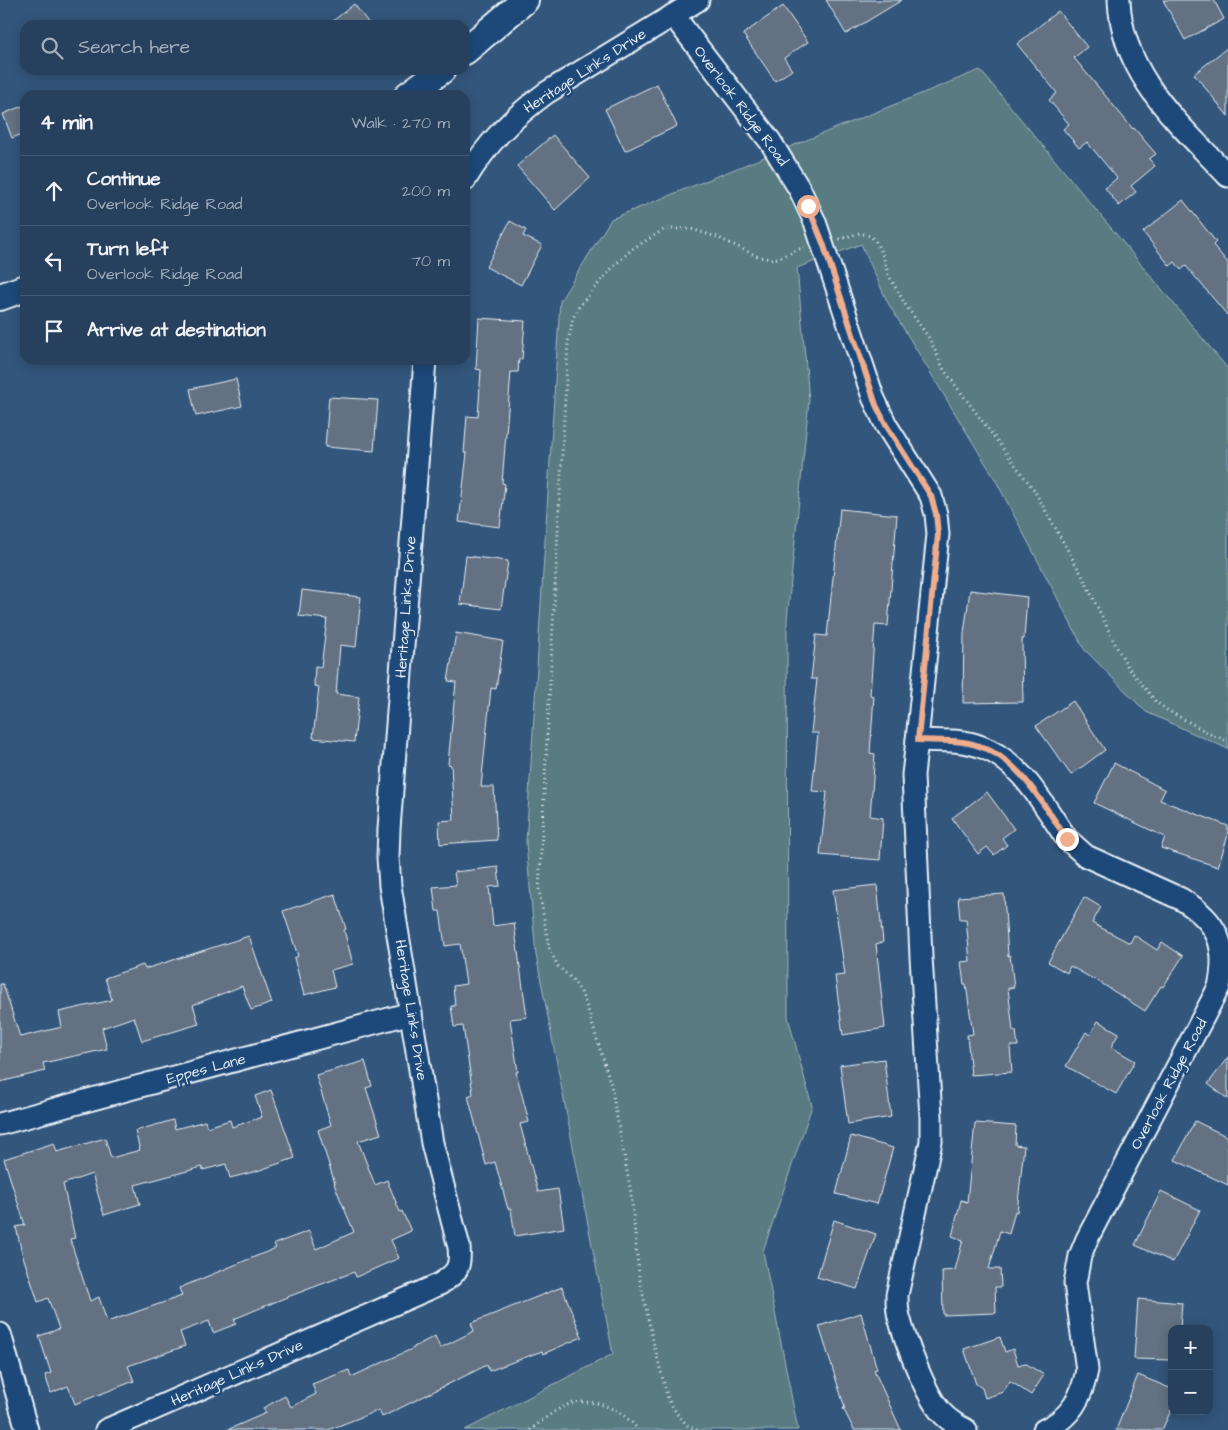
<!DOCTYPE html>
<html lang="en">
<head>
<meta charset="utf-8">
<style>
	body { margin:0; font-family:"Architects Daughter",sans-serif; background:#2e4763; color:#f1f3f6 }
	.controls { position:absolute; right:15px; bottom:15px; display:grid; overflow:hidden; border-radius:10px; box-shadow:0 2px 12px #0003 }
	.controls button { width:45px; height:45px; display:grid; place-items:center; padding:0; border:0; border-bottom:1px solid #425972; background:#26405d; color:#f1f3f6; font:25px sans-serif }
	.stop { position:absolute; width:15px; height:15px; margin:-11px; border:4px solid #eead8d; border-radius:50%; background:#fff }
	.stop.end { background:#eead8d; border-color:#fff; box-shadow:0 1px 5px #0008 }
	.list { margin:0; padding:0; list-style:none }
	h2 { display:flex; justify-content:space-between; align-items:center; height:65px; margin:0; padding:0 20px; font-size:21px }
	h2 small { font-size:16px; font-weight:400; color:#a4afbc }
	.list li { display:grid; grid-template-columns:32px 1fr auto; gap:15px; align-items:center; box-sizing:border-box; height:70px; padding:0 20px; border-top:1px solid #425972 }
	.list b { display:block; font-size:19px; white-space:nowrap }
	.list p { margin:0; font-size:16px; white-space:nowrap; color:#a4afbc }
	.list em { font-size:16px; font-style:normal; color:#a4afbc }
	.icon { flex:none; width:28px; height:28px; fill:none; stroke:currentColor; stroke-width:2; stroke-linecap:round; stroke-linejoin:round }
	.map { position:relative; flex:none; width:1228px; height:1430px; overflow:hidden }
	.search { position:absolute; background:#26405d; box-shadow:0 2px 12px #0003; left:20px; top:20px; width:450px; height:55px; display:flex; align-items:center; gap:12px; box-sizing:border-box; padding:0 18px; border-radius:15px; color:#a4afbc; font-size:19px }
	.panel { position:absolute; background:#26405d; box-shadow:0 2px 12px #0003; left:20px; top:90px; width:450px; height:275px; border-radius:15px }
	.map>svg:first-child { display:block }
	.green { fill:#587c81; stroke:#a0b6bc }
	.building { fill:#637182; stroke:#e8f1f8 }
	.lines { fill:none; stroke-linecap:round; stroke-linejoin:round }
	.minor-casing { stroke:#e8f1f8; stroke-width:25 }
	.major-casing { stroke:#e8f1f8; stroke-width:30 }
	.path { stroke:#e8f1f8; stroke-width:3; stroke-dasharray:1 4; stroke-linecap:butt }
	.minor { stroke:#1f4a7a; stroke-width:21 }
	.major { stroke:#1f4a7a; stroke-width:26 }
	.route { stroke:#eead8d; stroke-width:6 }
	.labels { text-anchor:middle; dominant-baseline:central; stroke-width:4.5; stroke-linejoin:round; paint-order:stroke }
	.street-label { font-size:15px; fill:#e8f1f8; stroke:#1f4a7a }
</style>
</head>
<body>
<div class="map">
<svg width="1228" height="1430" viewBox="0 0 1228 1430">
	<rect width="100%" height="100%" fill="#33567c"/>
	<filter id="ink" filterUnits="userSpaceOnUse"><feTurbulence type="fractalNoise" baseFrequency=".02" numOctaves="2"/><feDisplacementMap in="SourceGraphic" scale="10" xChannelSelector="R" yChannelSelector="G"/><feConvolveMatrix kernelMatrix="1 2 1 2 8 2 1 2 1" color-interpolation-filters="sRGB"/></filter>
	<g filter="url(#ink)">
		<polygon class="green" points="980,70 1228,369 1228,749 1146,712 1084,649 995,479 888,303 861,244 797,268 809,400 787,620 788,1017 812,1106 763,1251 798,1430 465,1430 613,1354 536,955 526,843 560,301 611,219"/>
		<g class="building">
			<polygon points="826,0 902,0 846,34"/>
			<polygon points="1163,0 1214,0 1224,19 1185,40"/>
			<polygon points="354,4 370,25 328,25"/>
			<polygon points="783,6 808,42 784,58 792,70 775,81 743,34"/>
			<polygon points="1058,11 1087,47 1074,58 1133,129 1134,128 1156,154 1149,159 1155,166 1131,186 1136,192 1119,206 1105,188 1117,178 1087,142 1079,148 1063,129 1069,124 1049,100 1057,93 1017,44"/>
			<polygon points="1228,47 1228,116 1194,74"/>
			<polygon points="657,84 677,126 625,151 605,109"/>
			<polygon points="25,105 25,133 12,138 3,114"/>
			<polygon points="553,135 590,178 555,210 517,166"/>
			<polygon points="1183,200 1216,242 1213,245 1228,263 1228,316 1186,266 1181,270 1175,262 1170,266 1143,232"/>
			<polygon points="510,221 526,230 523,236 542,245 521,285 486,267"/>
			<polygon points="479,318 525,321 522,359 519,359 518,372 511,372 502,483 505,484 500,527 459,522 467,453 464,453 467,416 478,417 481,370 476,369"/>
			<polygon points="236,379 242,406 196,416 190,389"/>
			<polygon points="329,397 378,400 374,451 325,447"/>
			<polygon points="840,509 897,515 888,626 875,625 870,695 874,696 870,753 875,754 870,816 883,818 880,860 820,855 827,792 812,791 818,733 811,733 817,679 811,679 816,635 827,636"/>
			<polygon points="466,556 508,561 501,609 460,604"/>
			<polygon points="302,590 361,597 356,647 340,645 336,694 359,697 354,742 313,738 319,687 314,686 315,666 321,667 327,619 299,616"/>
			<polygon points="970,590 1027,597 1024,639 1022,639 1023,702 963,703 964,633"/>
			<polygon points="456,633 503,641 496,689 491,688 481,787 494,787 497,840 440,844 439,821 454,820 451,765 448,764 456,682 448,681"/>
			<polygon points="1073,701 1105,750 1071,775 1036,726"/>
			<polygon points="1114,763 1165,790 1160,800 1228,826 1228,835 1218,867 1161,848 1165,837 1094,803"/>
			<polygon points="987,792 1014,829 1002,838 1007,845 994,855 987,847 978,854 952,818"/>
			<polygon points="498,867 500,886 489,887 493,926 514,923 527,1017 510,1019 518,1072 516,1072 529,1122 520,1124 538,1192 558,1189 564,1228 515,1236 511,1209 508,1209 495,1162 486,1165 468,1096 473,1094 463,1026 454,1027 451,1006 455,1006 453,986 466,984 460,944 445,946 440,911 436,911 433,887 456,885 454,872"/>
			<polygon points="877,885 883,942 876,944 885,1028 843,1035 835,976 845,975 833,890"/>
			<polygon points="335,894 346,929 344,930 353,964 331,970 335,987 304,995 294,958 298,956 283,911"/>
			<polygon points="1004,894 1008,956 1010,955 1014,987 1008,988 1013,1031 1016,1031 1018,1046 1010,1046 1012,1072 971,1075 967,1035 973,1034 966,984 964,984 961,962 970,961 966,919 960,919 958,897"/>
			<polygon points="1084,897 1101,907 1092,923 1130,943 1134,935 1157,950 1162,942 1183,956 1163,987 1161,986 1145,1011 1093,978 1093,979 1070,966 1067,973 1048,962"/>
			<polygon points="249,936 272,1003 251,1010 242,986 193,1005 199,1024 142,1041 134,1017 102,1028 107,1049 43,1063 45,1071 0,1082 0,984 3,984 20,1037 62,1027 59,1012 112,1000 105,978 143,965 145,969"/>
			<polygon points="1098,1021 1119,1033 1111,1047 1135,1061 1116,1094 1066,1066 1086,1032 1090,1035"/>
			<polygon points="1228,1057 1228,1099 1208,1084"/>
			<polygon points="884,1059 891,1117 848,1124 840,1065"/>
			<polygon points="365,1061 372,1086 366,1088 381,1134 358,1141 375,1185 387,1180 400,1212 402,1211 411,1231 391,1240 399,1258 356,1277 354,1272 282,1299 234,1319 236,1324 213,1333 209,1321 180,1332 185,1346 128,1366 134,1381 75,1404 68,1386 51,1393 45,1375 51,1373 39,1336 59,1329 48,1298 38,1302 22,1253 16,1227 25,1225 4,1159 54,1143 57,1152 105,1138 111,1158 140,1150 135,1131 173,1120 175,1129 205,1121 207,1127 230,1120 232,1127 262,1117 255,1096 271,1090 295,1158 257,1171 230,1178 226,1164 203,1170 202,1167 135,1185 140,1204 104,1215 92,1174 63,1184 75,1238 70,1239 90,1301 99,1297 107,1322 182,1296 179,1288 276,1248 274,1244 309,1231 316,1249 354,1232 334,1184 335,1184 318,1130 331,1125 316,1075"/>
			<polygon points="1195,1121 1228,1137 1228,1185 1175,1160"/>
			<polygon points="975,1123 1016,1126 1015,1145 1024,1146 1017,1212 1015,1211 1009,1234 1000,1231 989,1269 1000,1269 1001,1287 995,1287 996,1313 943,1315 942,1271 955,1270 963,1240 952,1236 961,1200 967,1202"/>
			<polygon points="851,1136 893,1148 877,1204 836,1194"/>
			<polygon points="1161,1191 1200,1210 1173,1262 1135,1245"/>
			<polygon points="834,1220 876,1234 857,1289 817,1277"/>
			<polygon points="562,1287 582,1337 543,1354 542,1351 489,1371 487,1365 382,1417 379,1410 328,1430 227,1430 266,1413 263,1408 285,1396 291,1407 316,1394 312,1384 349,1370 351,1377 414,1348 414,1347 435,1336 440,1348 474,1331 471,1323"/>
			<polygon points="1138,1299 1182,1303 1180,1329 1172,1329 1172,1360 1134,1359"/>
			<polygon points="861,1313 877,1369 874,1370 901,1430 854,1430 843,1408 845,1408 819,1326"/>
			<polygon points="1000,1337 1005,1352 1013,1349 1018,1365 1025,1363 1044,1375 1031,1395 1010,1381 1003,1392 985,1398 982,1388 976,1384 964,1349"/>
			<polygon points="1138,1375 1172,1389 1172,1408 1162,1430 1116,1430"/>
		</g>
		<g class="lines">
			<defs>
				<g id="minor">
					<path d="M1119,0C1122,76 1180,124 1228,176"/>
					<path d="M673,15L770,141L800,190L815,222L873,397L886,425L931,496L936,514L938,534L917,740L913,775L921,957L931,1117V1142L897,1295C897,1302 897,1310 899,1317C905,1340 926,1396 941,1412C948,1420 956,1425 966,1430"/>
					<path d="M465,180C488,142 511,119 546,93L698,0"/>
					<path d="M917,740C937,741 960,739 979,746C1021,760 1043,805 1067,839L1086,856L1181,899C1218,921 1228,946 1219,987L1087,1239L1080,1256L1075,1283L1087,1370C1082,1397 1071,1418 1044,1430"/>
					<polyline points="0,1124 411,1013"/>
					<polyline points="0,1334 27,1430"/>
					<path d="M106,1430L440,1284C457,1273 461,1268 459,1247L432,1143L390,886L388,857L389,829L425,360"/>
				</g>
				<g id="major">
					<polyline points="465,51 525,0"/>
					<polyline points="408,95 442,70"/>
					<polyline points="0,297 25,288"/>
				</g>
			</defs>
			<use href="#minor" class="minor-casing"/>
			<use href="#major" class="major-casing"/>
			<g class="path">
				<polyline points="839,239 860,233 870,236 875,240 883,256 888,274 905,304 929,338 944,370 1034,490 1084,579 1114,642 1128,667 1156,702 1167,710 1214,736 1228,741"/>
				<path d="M530,1430C541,1422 553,1411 565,1406C589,1395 623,1408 638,1430"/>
				<polyline points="697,1430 688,1426 677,1414 668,1399 654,1345 639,1276 631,1193 611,1085 588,1010 581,992 572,979 558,966 549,948 539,890 568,342 573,318 580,305 613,267 632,249 665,229 691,229 717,237 759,257 770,259 779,258 804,247"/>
			</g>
			<use href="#minor" class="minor"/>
			<use href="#major" class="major"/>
		</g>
	</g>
	<g class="lines" filter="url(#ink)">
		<path class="route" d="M808,206L823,243L876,405L886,425L931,496L936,514L938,534L918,740C937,741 960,739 979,746C1021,760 1043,805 1067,839"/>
	</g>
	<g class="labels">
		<g class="street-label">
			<text transform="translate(585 71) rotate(-33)">Heritage Links Drive</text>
			<text transform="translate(741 106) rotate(53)">Overlook Ridge Road</text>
			<text transform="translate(406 607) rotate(-86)">Heritage Links Drive</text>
			<text transform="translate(411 1010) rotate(81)">Heritage Links Drive</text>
			<text transform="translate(206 1069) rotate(-15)">Eppes Lane</text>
			<text transform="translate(1169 1084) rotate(-62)">Overlook Ridge Road</text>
			<text transform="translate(237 1373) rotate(-24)">Heritage Links Drive</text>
		</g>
	</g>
</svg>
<div class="controls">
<button>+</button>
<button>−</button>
</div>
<div class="stop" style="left:808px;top:206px"></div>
<div class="stop end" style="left:1067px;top:839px"></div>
<div class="search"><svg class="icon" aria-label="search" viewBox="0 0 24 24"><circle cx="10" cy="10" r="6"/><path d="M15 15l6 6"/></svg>Search here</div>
<section class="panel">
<h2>4 min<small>Walk · 270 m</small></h2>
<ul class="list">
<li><svg class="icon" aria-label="ahead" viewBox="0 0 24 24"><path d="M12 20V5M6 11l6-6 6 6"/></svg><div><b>Continue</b><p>Overlook Ridge Road</p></div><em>200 m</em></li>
<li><svg class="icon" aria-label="left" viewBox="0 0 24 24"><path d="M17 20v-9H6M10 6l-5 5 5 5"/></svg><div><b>Turn left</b><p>Overlook Ridge Road</p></div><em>70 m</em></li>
<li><svg class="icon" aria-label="arrive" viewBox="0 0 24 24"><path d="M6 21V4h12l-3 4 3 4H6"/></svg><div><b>Arrive at destination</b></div></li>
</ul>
</section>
</div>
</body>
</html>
